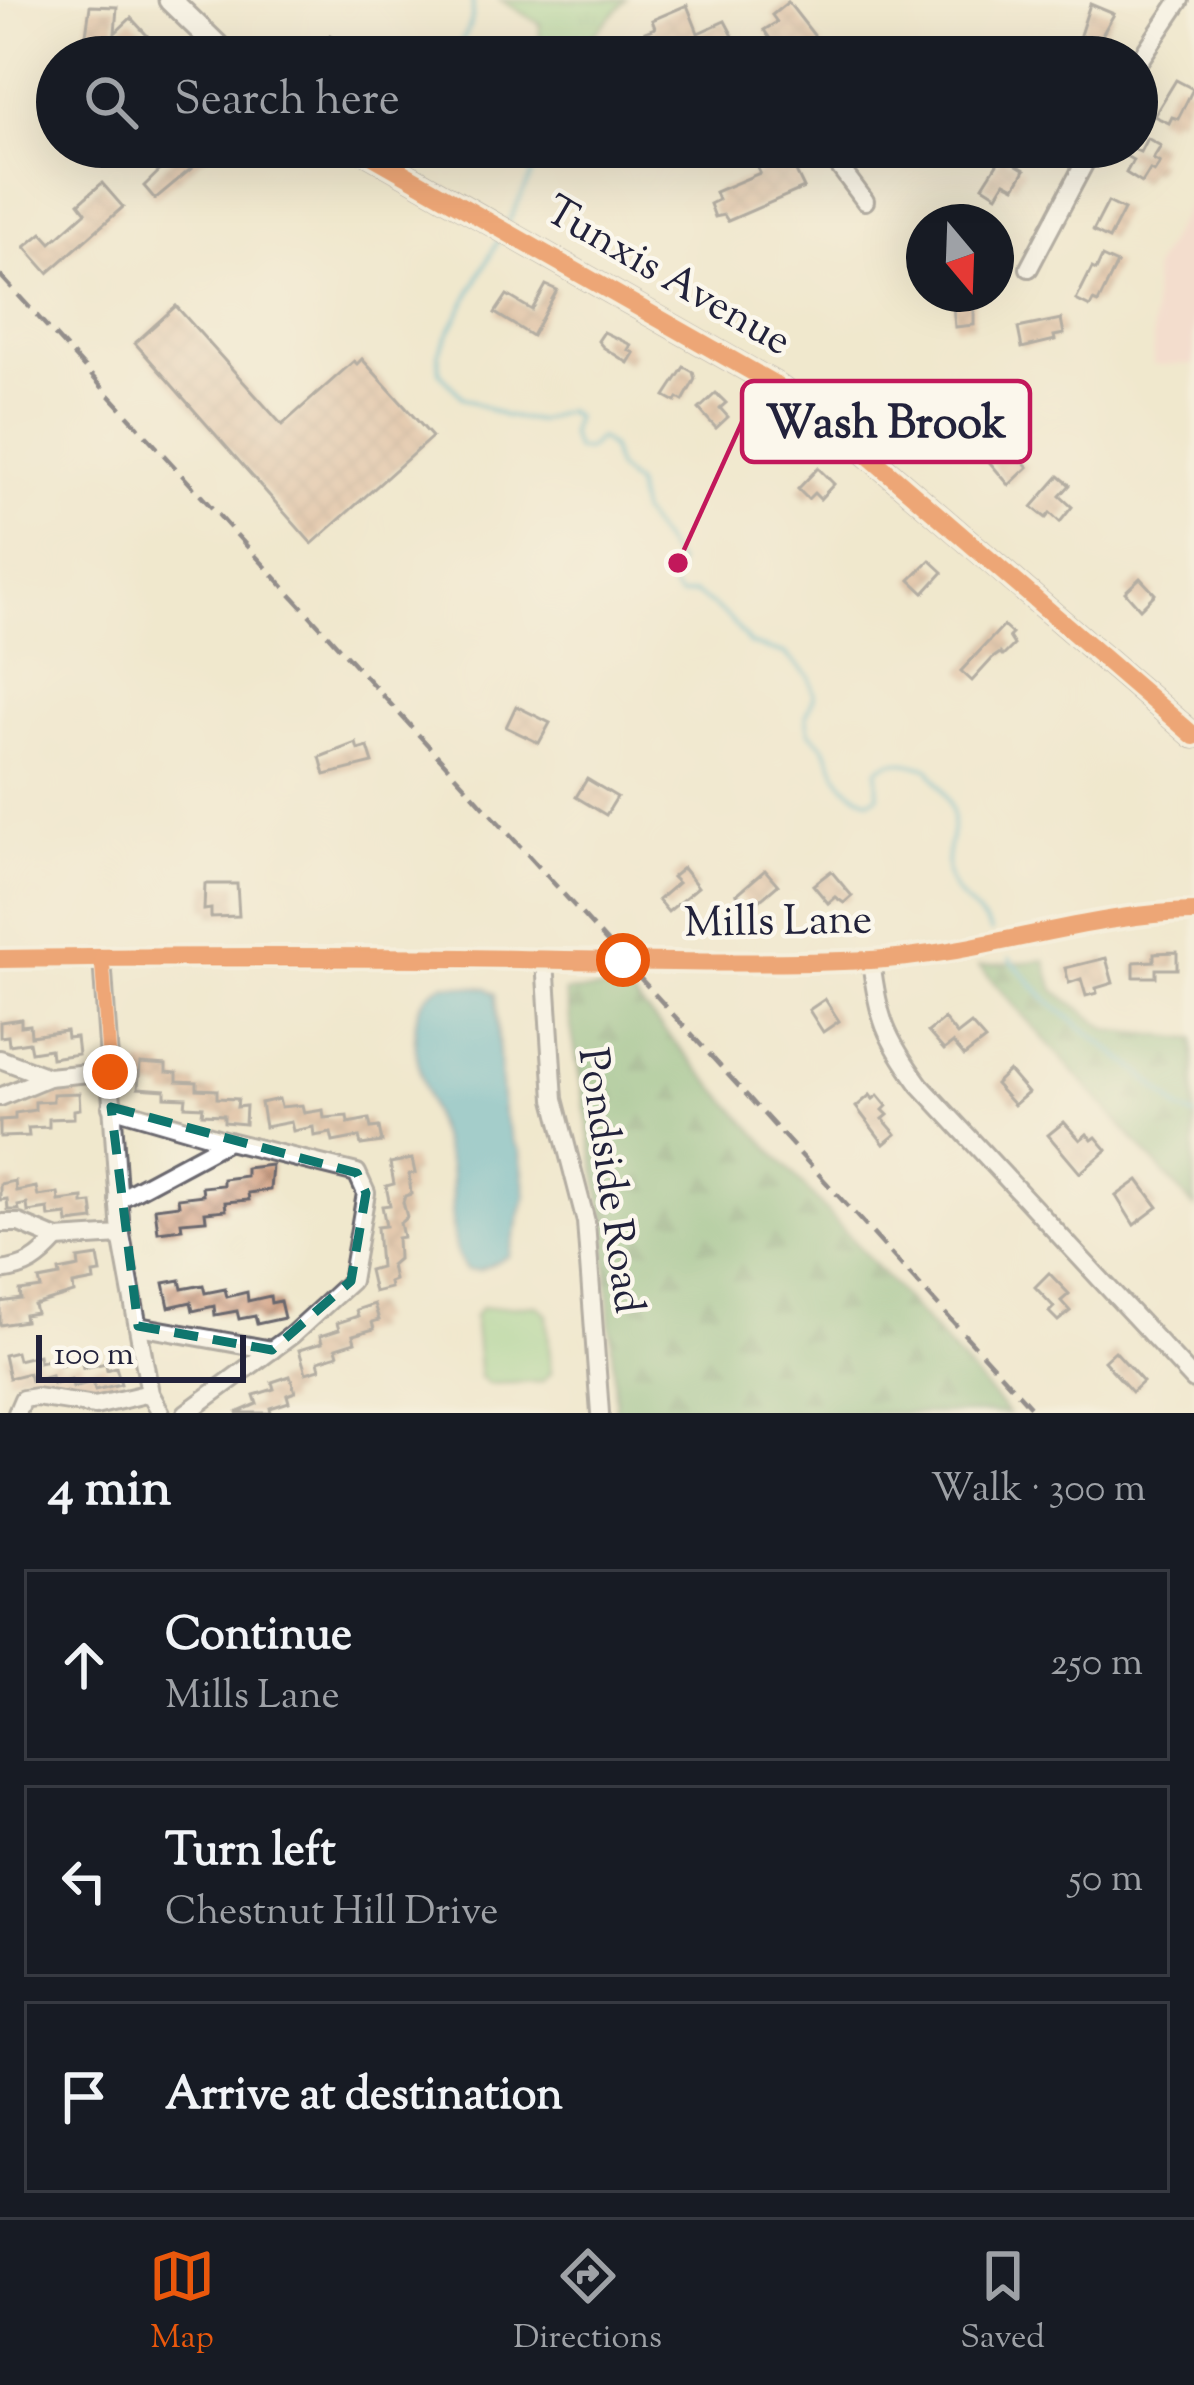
<!DOCTYPE html>
<html lang="en">
<head>
<meta charset="utf-8">
<style>
	body { margin:0; font-family:"Sorts Mill Goudy",serif; background:#242831; color:#f1f3f6 }
	.compass { position:absolute; left:906px; top:204px; width:108px; height:108px; border-radius:50%; background:#171b24; box-shadow:0 12px 48px #0002; rotate:161deg }
	.scale { position:absolute; left:36px; bottom:30px; width:210px; box-sizing:border-box; padding-left:12px; border:6px solid #22223b; border-top:0; font-size:33px; line-height:42px; white-space:nowrap; color:#22223b; -webkit-text-stroke:9px #fbf7ec; paint-order:stroke }
	.stop { position:absolute; width:36px; height:36px; margin:-27px; border:9px solid #ea580c; border-radius:50%; background:#fff }
	.stop.end { background:#ea580c; border-color:#fff; box-shadow:0 3px 12px #0008 }
	.list { margin:0; padding:0; list-style:none }
	h2 { display:flex; justify-content:space-between; align-items:center; height:156px; margin:0; padding:0 48px; font-size:51px }
	h2 small { font-size:39px; font-weight:400; color:#9ea1a6 }
	.list li { display:grid; grid-template-columns:78px 1fr auto; gap:36px; align-items:center; box-sizing:border-box; height:192px; margin:0 24px 24px; padding:0 24px; border:3px solid #363941; border-radius:0px }
	.list b { display:block; font-size:45px; white-space:nowrap }
	.list p { margin:0; font-size:39px; white-space:nowrap; color:#9ea1a6 }
	.list em { font-size:39px; font-style:normal; color:#9ea1a6 }
	.icon { flex:none; width:66px; height:66px; fill:none; stroke:currentColor; stroke-width:2; stroke-linecap:round; stroke-linejoin:round }
	.map { position:relative; flex:none; width:1194px; height:1413px; overflow:hidden }
	.search { position:absolute; background:#171b24; box-shadow:0 12px 48px #0002; left:36px; right:36px; top:36px; height:132px; display:flex; align-items:center; gap:30px; box-sizing:border-box; padding:0 42px; border-radius:66px; color:#9ea1a6; font-size:45px }
	.sheet { height:804px; background:#171b24 }
	nav { display:flex; justify-content:space-around; align-items:center; box-sizing:border-box; height:168px; border-top:3px solid #363941; background:#171b24; font-size:33px; color:#9ea1a6 }
	nav a { display:grid; justify-items:center; gap:6px }
	nav .on { color:#ea580c }
	.map>svg:first-child { display:block }
	.built { fill:#f7d0cd }
	.grass { fill:url(#grass-tufts); stroke:#577860; stroke-width:3 }
	.forest { fill:url(#forest-firs); stroke:#4a6956; stroke-width:3 }
	.pitch { fill:#8ccd85; stroke:#577860; stroke-width:3 }
	.water { fill:#46adc6; stroke:#346880; stroke-width:3 }
	.lines { fill:none; stroke-linecap:round; stroke-linejoin:round }
	.stream { stroke:#46adc6; stroke-width:4.5 }
	.building { fill:url(#building-cross-hatch) }
	.minor-casing { stroke:#6a676e; stroke-width:22 }
	.major-casing { stroke:#6a676e; stroke-width:27 }
	.minor { stroke:#fff; stroke-width:16 }
	.major { stroke:#fff; stroke-width:21 }
	.rail { stroke:#22223b; stroke-width:4.5; stroke-dasharray:18 9; stroke-linecap:butt }
	.cycleway-casing { stroke:#fbf7ec; stroke-width:26 }
	.cycleway { stroke:#e8590c; stroke-width:18 }
	.route { stroke:#ea580c; stroke-width:15 }
	.marked { fill:none; stroke:#0f766e; stroke-width:9; stroke-dasharray:24 15; stroke-linejoin:round }
	.labels { text-anchor:middle; dominant-baseline:central; stroke-width:9; stroke-linejoin:round; paint-order:stroke }
	.street-label { font-size:42px; fill:#22223b; stroke:#fbf7ec }
	.leader { fill:none; stroke:#c2185b; stroke-width:4.5 }
	.callout-dot { fill:#c2185b; stroke:#fbf7ec; stroke-width:4.5 }
	.callout { fill:#fbf7ec; stroke:#c2185b; stroke-width:4.5 }
	.callout-label { font-size:45px; text-anchor:middle; font-weight:bold; fill:#22223b }
</style>
</head>
<body>
<div class="map">
<svg width="1194" height="1413" viewBox="0 0 1194 1413">
	<defs>
		<pattern id="grass-tufts" width="24" height="20" patternUnits="userSpaceOnUse" patternTransform="scale(3)"><rect width="24" height="20" fill="#8ccd85"/><path d="M3 7l-1-3M5 7V3M7 7l1-3M15 17l-1-3M17 17v-4M19 17l1-3" fill="none" stroke="#78b074"/></pattern>
		<pattern id="forest-firs" width="22" height="20" patternUnits="userSpaceOnUse" patternTransform="scale(3)"><rect width="22" height="20" fill="#71b072"/><path d="M5 1l3.5 6h-7zM16 11l3.5 6h-7z" fill="#5c8f5f"/></pattern>
		<pattern id="building-cross-hatch" width="8" height="8" patternUnits="userSpaceOnUse" patternTransform="scale(3)"><rect width="8" height="8" fill="#d6a689"/><path d="M0 0l8 8M0 8l8-8" fill="none" stroke="#ad8771"/></pattern>
	</defs>
	<rect width="100%" height="100%" fill="#fbf7ec"/>
	<filter id="ink" filterUnits="userSpaceOnUse"><feTurbulence type="fractalNoise" baseFrequency=".00833" numOctaves="2"/><feDisplacementMap in="SourceGraphic" scale="24" xChannelSelector="R" yChannelSelector="G"/><feConvolveMatrix kernelMatrix="1 2 1 2 8 2 1 2 1" color-interpolation-filters="sRGB"/></filter>
	<filter id="wash" filterUnits="userSpaceOnUse"><feTurbulence type="fractalNoise" baseFrequency=".004" numOctaves="4" result="noise"/><feDisplacementMap in="SourceGraphic" scale="48" xChannelSelector="R" yChannelSelector="G"/><feGaussianBlur stdDeviation="2.7" result="paint"/><feColorMatrix in="noise" values="0 0 0 0 0 0 0 0 0 0 0 0 0 0 0 0 0 1.4 0 .05"/><feComposite in="paint" operator="in"/></filter>
	<g filter="url(#wash)">
		<rect width="100%" height="100%" fill="#f0e8cd"/>
		<polygon class="built" points="1194,193 1194,364 1153,365 1153,269"/>
		<polygon class="grass" points="501,0 626,0 573,57 539,57 540,24"/>
		<g class="forest">
			<polygon points="1045,960 1054,990 1109,1030 1194,1039 1194,1207 979,966"/>
			<polygon points="626,988 1008,1413 616,1413 604,1220 565,992"/>
		</g>
		<polygon class="pitch" points="537,1305 547,1314 551,1373 542,1382 488,1384 480,1378 474,1316 481,1308"/>
		<path class="water" d="M444,984L487,988L495,994L503,1112L513,1141L520,1151L526,1195L509,1256L479,1270H466C444,1242 456,1204 450,1171C442,1126 379,1009 444,984Z"/>
		<g class="lines">
			<g class="stream">
				<path d="M449,57C463,40 477,23 472,0"/>
				<polyline points="507,225 531,176 527,147"/>
				<path d="M501,235L438,353L440,373L463,398L504,416L538,421L565,411L575,416L570,434L576,450H587L599,438L611,448L616,468L635,485L641,513L678,563L673,589L680,596L695,593L729,618L750,644L785,654L809,676L815,695L806,716L809,732C844,758 823,783 870,800L878,796L877,770C892,755 910,764 928,768C939,784 953,801 953,820C953,840 943,858 949,878C956,901 980,910 991,931"/>
				<polyline points="1010,959 1048,1001 1143,1075 1180,1110 1194,1116"/>
			</g>
		</g>
		<g id="blocks">
			<g class="building">
				<polygon points="788,2 831,57 783,57 764,30 777,22 772,15"/>
				<polygon points="1090,4 1114,14 1097,44 1080,35"/>
				<polygon points="687,5 698,33 725,21 744,57 656,57 645,32 655,28 652,20"/>
				<polygon points="90,6 117,7 115,33 131,18 155,44 142,57 90,57 111,37 86,35"/>
				<polygon points="330,35 366,57 287,57 299,38 320,52"/>
				<polygon points="1176,80 1193,89 1178,119 1172,117 1169,123 1154,116"/>
				<polygon points="1147,138 1161,146 1153,159 1160,163 1154,172 1150,170 1142,183 1126,173 1133,160 1124,155 1129,147 1140,152"/>
				<polygon points="184,147 217,147 155,199 144,186"/>
				<polygon points="748,147 784,147 804,188 728,221 724,215 715,217 710,204 718,200 715,192 760,173"/>
				<polygon points="1002,156 1025,170 1015,187 1005,182 997,195 983,186"/>
				<polygon points="102,183 123,207 48,273 25,247 42,233 51,243 86,212 79,203"/>
				<polygon points="1108,202 1124,210 1109,239 1093,231"/>
				<polygon points="1102,257 1117,264 1098,303 1093,301 1090,307 1076,300 1092,268 1096,270"/>
				<polygon points="546,285 557,290 532,336 495,313 507,295 532,310"/>
				<polygon points="952,294 974,294 974,325 955,327"/>
				<polygon points="176,306 282,425 354,361 357,364 362,359 432,437 312,544 135,343"/>
				<polygon points="1061,319 1064,334 1054,336 1055,340 1022,348 1018,328"/>
				<polygon points="604,332 631,345 628,350 634,353 628,363 603,347 598,341"/>
				<polygon points="684,367 693,372 695,379 683,401 678,398 676,402 665,396"/>
				<polygon points="716,393 726,403 720,408 728,417 716,428 699,409"/>
				<polygon points="1003,441 1028,467 1009,485 986,458"/>
				<polygon points="818,468 834,484 820,499 814,493 808,499 798,489"/>
				<polygon points="1059,476 1070,485 1060,496 1072,507 1060,522 1050,513 1046,518 1032,507"/>
				<polygon points="930,560 943,572 924,593 910,580"/>
				<polygon points="1140,578 1155,594 1140,609 1125,592"/>
				<polygon points="1003,626 1012,634 1009,637 1014,645 1003,656 1000,653 993,658 972,681 961,671"/>
				<polygon points="516,706 550,723 539,743 506,727"/>
				<polygon points="356,743 358,750 368,747 373,763 325,775 320,757"/>
				<polygon points="587,779 617,797 606,815 576,797"/>
				<polygon points="683,868 698,887 668,912 658,900 678,883 672,877"/>
				<polygon points="765,870 778,885 750,909 737,894"/>
				<polygon points="831,871 852,896 844,903 835,897 828,903 813,885"/>
				<polygon points="205,884 237,884 239,916 211,917 211,909 204,910"/>
				<polygon points="1177,952 1177,969 1156,969 1156,977 1134,977 1134,962 1154,961 1154,953"/>
				<polygon points="1106,958 1113,983 1096,988 1097,993 1086,996 1081,979 1069,983 1065,968"/>
				<polygon points="825,999 839,1021 823,1032 809,1010"/>
				<polygon points="21,1019 21,1026 30,1025 31,1036 66,1031 67,1038 76,1037 78,1054 51,1058 50,1049 31,1052 29,1042 9,1045 8,1036 0,1037 0,1022"/>
				<polygon points="944,1019 957,1035 971,1024 985,1040 964,1056 953,1043 944,1050 928,1032"/>
				<polygon points="140,1063 166,1065 166,1072 177,1073 177,1081 197,1082 197,1089 217,1090 217,1098 238,1099 237,1107 246,1106 245,1124 224,1122 224,1115 202,1114 203,1107 185,1106 186,1098 165,1097 165,1090 138,1088"/>
				<polygon points="1009,1071 1028,1093 1014,1105 995,1084"/>
				<polygon points="79,1093 80,1109 74,1110 74,1118 49,1119 49,1127 28,1128 29,1136 0,1137 0,1120 15,1119 15,1113 35,1110 35,1102 53,1101 53,1094"/>
				<polygon points="870,1095 873,1099 878,1095 887,1106 883,1110 888,1115 883,1119 896,1134 884,1144 856,1107"/>
				<polygon points="279,1099 281,1107 302,1105 304,1113 323,1110 324,1118 347,1116 348,1123 369,1119 371,1128 379,1127 382,1142 361,1145 359,1137 333,1142 331,1133 314,1136 313,1127 293,1131 291,1122 265,1127 261,1103"/>
				<polygon points="1064,1122 1080,1140 1087,1134 1092,1140 1096,1137 1107,1150 1080,1173 1048,1135"/>
				<polygon points="412,1159 415,1173 409,1174 411,1194 405,1196 403,1202 407,1217 400,1223 403,1237 397,1238 398,1259 391,1265 394,1280 389,1282 390,1288 374,1292 369,1270 380,1267 377,1227 386,1226 382,1206 390,1205 386,1186 394,1184 390,1163"/>
				<polygon points="272,1165 270,1190 248,1193 249,1200 225,1202 226,1210 205,1212 206,1220 181,1222 182,1229 158,1232 155,1208 179,1205 178,1198 203,1195 202,1187 223,1185 223,1179 246,1176 246,1168"/>
				<polygon points="1138,1180 1158,1207 1134,1225 1116,1196"/>
				<polygon points="15,1181 16,1191 36,1187 38,1196 58,1193 59,1201 83,1198 83,1204 92,1203 94,1220 68,1223 67,1215 49,1217 48,1209 28,1212 27,1204 18,1206 19,1210 8,1210 7,1199 0,1200 0,1184"/>
				<polygon points="98,1256 101,1273 93,1274 94,1281 73,1285 74,1293 34,1305 36,1313 24,1315 25,1321 0,1325 0,1302 21,1299 20,1291 41,1288 39,1280 60,1276 59,1271 79,1267 78,1259"/>
				<polygon points="1049,1273 1069,1294 1061,1301 1070,1311 1058,1321 1049,1312 1054,1307 1035,1287"/>
				<polygon points="180,1280 182,1289 203,1285 205,1293 225,1289 227,1297 247,1292 248,1301 270,1296 271,1303 280,1301 284,1318 257,1324 255,1316 239,1319 237,1311 215,1315 214,1306 193,1311 191,1302 169,1307 164,1283"/>
				<polygon points="374,1304 379,1320 372,1322 374,1329 353,1335 355,1342 336,1348 338,1355 318,1361 320,1369 306,1373 299,1350 322,1343 320,1336 339,1330 337,1323 358,1316 356,1310"/>
				<polygon points="1115,1351 1143,1382 1132,1392 1104,1361"/>
				<polygon points="16,1352 18,1360 38,1355 39,1362 58,1358 60,1365 81,1360 83,1368 106,1363 107,1370 116,1367 121,1384 95,1390 93,1382 73,1387 71,1379 53,1384 51,1375 31,1381 29,1373 9,1378 4,1355"/>
				<polygon points="290,1376 295,1392 287,1395 289,1402 270,1408 271,1413 236,1413 257,1404 254,1395 274,1389 272,1382"/>
			</g>
		</g>
	</g>
	<g filter="url(#ink)">
		<use href="#blocks" fill-opacity="0" stroke="#6a676e" stroke-width="3"/>
		<g class="lines">
			<defs>
				<g id="minor">
					<polyline points="1137,64 1180,0"/>
					<polyline points="797,147 804,158 814,160 830,154"/>
					<polyline points="832,147 830,154 865,201"/>
					<polyline points="1029,268 1093,147"/>
					<polyline points="102,958 121,1235 150,1393 161,1413"/>
					<path d="M0,959C154,957 309,956 463,958C599,960 735,966 871,960C981,955 1085,913 1194,912"/>
					<polyline points="545,960 554,1099 586,1222 600,1413"/>
					<path d="M871,960C878,1018 885,1037 920,1085L1194,1380"/>
					<polyline points="0,1059 48,1077"/>
					<polyline points="0,1097 48,1077 110,1071"/>
					<polyline points="111,1107 228,1141 357,1173 366,1193 351,1281 292,1335 186,1413"/>
					<polyline points="118,1200 228,1141"/>
					<polyline points="0,1223 19,1223 57,1239 121,1235"/>
					<path d="M0,1271C27,1268 39,1259 57,1239"/>
					<polyline points="138,1326 272,1350"/>
					<polyline points="17,1413 23,1399 36,1397 95,1406 150,1393"/>
				</g>
				<g id="major">
					<polyline points="170,0 229,57"/>
					<polyline points="357,147 774,384 847,437 1194,736"/>
				</g>
			</defs>
			<use href="#minor" class="minor-casing"/>
			<use href="#major" class="major-casing"/>
			<use href="#minor" class="minor"/>
			<use href="#major" class="major"/>
			<polyline class="rail" points="0,275 1036,1413"/>
			<defs>
				<g id="cycleway">
					<polyline points="357,147 774,384 847,437 1194,736"/>
					<path d="M0,959C154,957 309,956 463,958C599,960 735,966 871,960C981,955 1085,913 1194,912"/>
				</g>
			</defs>
			<use href="#cycleway" class="cycleway-casing"/>
			<use href="#cycleway" class="cycleway"/>
		</g>
	</g>
	<g class="lines" filter="url(#ink)">
		<polyline class="route" points="110,1072 102,958 623,960"/>
	</g>
	<path d="M0 0H1194V1413H0ZM111,1107L357,1173L366,1193L351,1281L272,1350L138,1326Z" fill="#f0e8cd" fill-opacity=".55" fill-rule="evenodd"/>
	<path class="marked" d="M111,1107L357,1173L366,1193L351,1281L272,1350L138,1326Z"/>
	<g class="labels">
		<g class="street-label">
			<text transform="translate(667 278) rotate(30)">Tunxis Avenue</text>
			<text transform="translate(778 924) rotate(-1)">Mills Lane</text>
			<text transform="translate(608 1181) rotate(82)">Pondside Road</text>
		</g>
	</g>
	<path class="leader" d="M678 563L742 422"/>
	<circle class="callout-dot" cx="678" cy="563" r="12"/>
	<rect class="callout" x="742" y="381" width="288" height="81" rx="12"/>
	<g class="callout-label">
		<text x="886" y="437">Wash Brook</text>
	</g>
</svg>
<svg class="compass" viewBox="-18 -18 36 36"><path d="M0-13l5 13h-10z" fill="#e53935"/><path d="M0 13l5-13h-10z" fill="#9ea1a6"/></svg>
<div class="scale">100 m</div>
<div class="stop" style="left:623px;top:960px"></div>
<div class="stop end" style="left:110px;top:1072px"></div>
<div class="search"><svg class="icon" aria-label="search" viewBox="0 0 24 24"><circle cx="10" cy="10" r="6"/><path d="M15 15l6 6"/></svg>Search here</div>
</div>
<section class="sheet">
<h2>4 min<small>Walk · 300 m</small></h2>
<ul class="list">
<li><svg class="icon" aria-label="ahead" viewBox="0 0 24 24"><path d="M12 20V5M6 11l6-6 6 6"/></svg><div><b>Continue</b><p>Mills Lane</p></div><em>250 m</em></li>
<li><svg class="icon" aria-label="left" viewBox="0 0 24 24"><path d="M17 20v-9H6M10 6l-5 5 5 5"/></svg><div><b>Turn left</b><p>Chestnut Hill Drive</p></div><em>50 m</em></li>
<li><svg class="icon" aria-label="arrive" viewBox="0 0 24 24"><path d="M6 21V4h12l-3 4 3 4H6"/></svg><div><b>Arrive at destination</b></div></li>
</ul>
</section>
<nav>
<a class="on"><svg class="icon" aria-label="map" viewBox="0 0 24 24"><path d="M3 6l6-2 6 2 6-2v14l-6 2-6-2-6 2zM9 4v14M15 6v14"/></svg>Map</a>
<a><svg class="icon" aria-label="directions" viewBox="0 0 24 24"><path d="M12 3l9 9-9 9-9-9zM9 14v-3h6M13 9l2 2-2 2"/></svg>Directions</a>
<a><svg class="icon" aria-label="saved" viewBox="0 0 24 24"><path d="M7 4h10v16l-5-4-5 4z"/></svg>Saved</a>
</nav>
</body>
</html>
